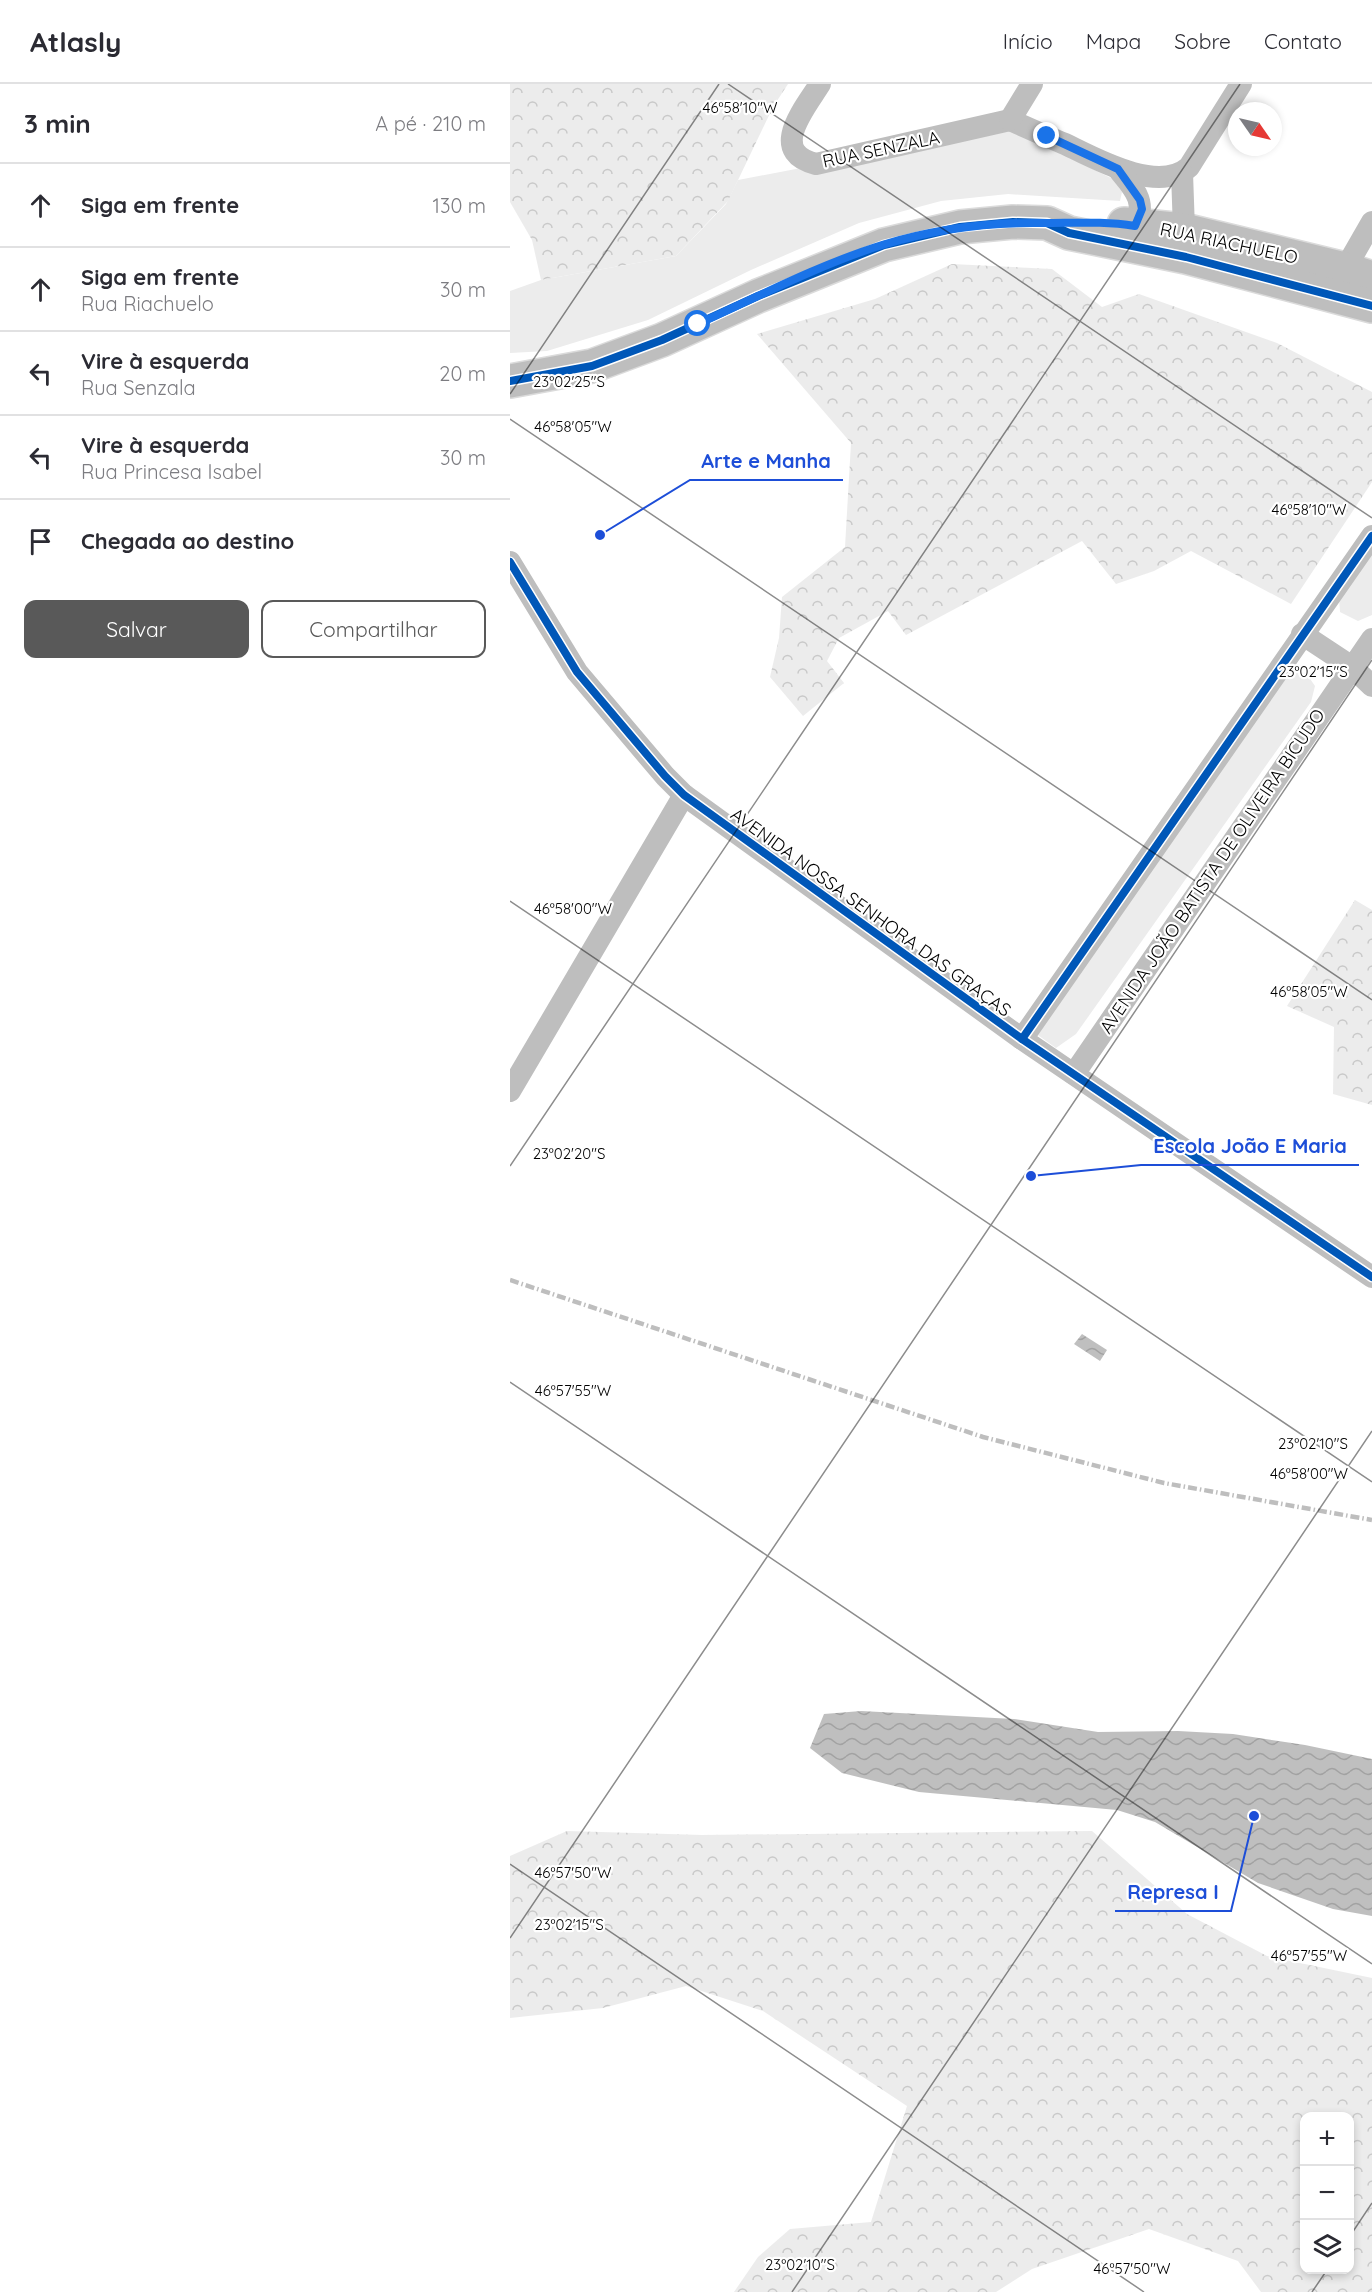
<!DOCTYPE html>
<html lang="pt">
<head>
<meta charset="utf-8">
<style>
	body { margin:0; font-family:Quicksand,sans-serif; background:#f2f2f3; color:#2b2b33 }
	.controls { position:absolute; right:18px; bottom:18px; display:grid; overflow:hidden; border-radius:12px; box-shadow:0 3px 9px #0003 }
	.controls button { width:54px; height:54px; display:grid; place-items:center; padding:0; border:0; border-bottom:2px solid #e1e1e2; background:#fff; color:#2b2b33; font:30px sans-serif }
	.compass { position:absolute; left:718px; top:18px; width:54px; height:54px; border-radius:50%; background:#fff; box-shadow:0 3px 9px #0003; rotate:124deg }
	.stop { position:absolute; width:18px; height:18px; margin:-14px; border:4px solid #1a73e8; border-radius:50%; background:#fff }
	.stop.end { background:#1a73e8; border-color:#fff; box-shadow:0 2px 6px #0008 }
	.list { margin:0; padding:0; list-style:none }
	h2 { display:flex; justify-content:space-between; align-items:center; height:78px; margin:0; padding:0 24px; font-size:26px }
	h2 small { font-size:20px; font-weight:400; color:#7c7c81 }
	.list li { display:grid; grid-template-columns:39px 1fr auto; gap:18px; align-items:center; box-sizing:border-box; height:84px; padding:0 24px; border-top:2px solid #e1e1e2 }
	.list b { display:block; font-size:22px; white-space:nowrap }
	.list p { margin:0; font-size:20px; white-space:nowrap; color:#7c7c81 }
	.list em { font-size:20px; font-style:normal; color:#7c7c81 }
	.actions { display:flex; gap:12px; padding:18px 24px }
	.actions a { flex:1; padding:14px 0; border:2px solid #595959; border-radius:12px; text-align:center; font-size:21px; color:#595959 }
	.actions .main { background:#595959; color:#fff }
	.icon { flex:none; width:33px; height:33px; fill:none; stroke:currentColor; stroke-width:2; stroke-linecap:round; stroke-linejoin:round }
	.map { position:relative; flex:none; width:862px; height:2208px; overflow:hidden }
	header { display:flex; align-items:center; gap:36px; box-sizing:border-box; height:84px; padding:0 30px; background:#fff; border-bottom:2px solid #e1e1e2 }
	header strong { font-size:28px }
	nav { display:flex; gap:33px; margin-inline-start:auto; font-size:21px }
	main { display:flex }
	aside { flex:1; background:#fff }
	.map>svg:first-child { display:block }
	.grass { fill:#ececec }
	.forest { fill:url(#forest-crowns); fill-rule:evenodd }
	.water { fill:url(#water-waves) }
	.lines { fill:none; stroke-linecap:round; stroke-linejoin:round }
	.primary-casing { stroke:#dbdbdb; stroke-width:36 }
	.minor { stroke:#bebebe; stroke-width:22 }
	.primary { stroke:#bebebe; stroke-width:33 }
	.rail { stroke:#bebebe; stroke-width:4.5; stroke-dasharray:9 3 1.5 3; stroke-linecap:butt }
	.cycleway-casing { stroke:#fff; stroke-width:11 }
	.cycleway { stroke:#0057b8; stroke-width:8 }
	.route { stroke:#1a73e8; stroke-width:8 }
	.ticks { fill:none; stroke:#000; stroke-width:1.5; stroke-opacity:0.45 }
	.labels { text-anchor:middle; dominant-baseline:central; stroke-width:4.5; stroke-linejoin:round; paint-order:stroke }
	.street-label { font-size:18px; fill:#000; stroke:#fff }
	.ticks-label { font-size:15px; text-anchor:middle; fill:#000; stroke:#fff; stroke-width:4.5; stroke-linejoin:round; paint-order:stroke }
	.leader { fill:none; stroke:#1d4ed8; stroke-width:2 }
	.callout-dot { fill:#1d4ed8; stroke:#fff; stroke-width:2 }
	.callout-label { font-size:20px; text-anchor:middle; font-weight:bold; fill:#1d4ed8; stroke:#fff; stroke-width:4.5; stroke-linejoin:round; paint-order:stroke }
</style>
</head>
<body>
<header>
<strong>Atlasly</strong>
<nav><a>Início</a><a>Mapa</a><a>Sobre</a><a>Contato</a></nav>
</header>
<main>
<aside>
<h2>3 min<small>A pé · 210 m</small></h2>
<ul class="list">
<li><svg class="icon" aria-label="ahead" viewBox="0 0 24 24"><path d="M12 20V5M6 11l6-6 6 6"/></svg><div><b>Siga em frente</b></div><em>130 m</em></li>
<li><svg class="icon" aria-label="ahead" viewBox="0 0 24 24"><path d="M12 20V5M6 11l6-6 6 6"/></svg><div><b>Siga em frente</b><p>Rua Riachuelo</p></div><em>30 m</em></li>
<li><svg class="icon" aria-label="left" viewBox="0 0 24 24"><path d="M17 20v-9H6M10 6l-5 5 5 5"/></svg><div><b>Vire à esquerda</b><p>Rua Senzala</p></div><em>20 m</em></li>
<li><svg class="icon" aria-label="left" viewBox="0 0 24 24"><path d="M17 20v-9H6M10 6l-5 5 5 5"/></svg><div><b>Vire à esquerda</b><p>Rua Princesa Isabel</p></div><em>30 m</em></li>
<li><svg class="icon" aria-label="arrive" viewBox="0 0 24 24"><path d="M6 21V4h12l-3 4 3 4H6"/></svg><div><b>Chegada ao destino</b></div></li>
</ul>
<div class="actions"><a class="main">Salvar</a><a>Compartilhar</a></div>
</aside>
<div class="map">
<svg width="862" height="2208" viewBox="0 0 862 2208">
	<defs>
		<pattern id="forest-crowns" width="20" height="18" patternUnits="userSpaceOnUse" patternTransform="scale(1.5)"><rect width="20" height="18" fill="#ececec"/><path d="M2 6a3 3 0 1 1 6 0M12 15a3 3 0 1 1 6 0" fill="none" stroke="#c9c9c9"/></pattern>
		<pattern id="water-waves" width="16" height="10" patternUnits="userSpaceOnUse" patternTransform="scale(1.5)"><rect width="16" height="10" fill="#bfbfbf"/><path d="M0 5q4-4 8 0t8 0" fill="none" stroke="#a2a2a2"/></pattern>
	</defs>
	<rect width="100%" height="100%" fill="#fff"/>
	<g class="grass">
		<polygon points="499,44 603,95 612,108 610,117 498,110 431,117 349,139 241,186 138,236 37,267 0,269 0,207 31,196 166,172 216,120 228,96"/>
		<polygon points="862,466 862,531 848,537 830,528 829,512"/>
		<polygon points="780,587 796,589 805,602 801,618 566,950 546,964 525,949"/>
	</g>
	<g class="forest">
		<polygon points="0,0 278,0 263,23 218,117 166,172 31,196 22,156 0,118"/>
		<polygon points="442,180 542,185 592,223 629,210 767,259 862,308 862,398 781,520 681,467 644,487 606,500 572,457 396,551 378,527 329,554 317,577 334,599 293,632 260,593 269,554 272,513 335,463 341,359 247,250 365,215"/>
		<polygon points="845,816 862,826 862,1021 823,1010 824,943 777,922"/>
		<path d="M57,1747L192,1751L582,1747L677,1830L757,1872L862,1894V2208H751L728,2177L639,2145L522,2185L486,2208H224L248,2173L280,2145L361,2138L397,2022L253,1927L176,1902L93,1924L0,1934V1772ZM840,2032V2186H794V2032Z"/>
	</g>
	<g class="water">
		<polygon points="572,1250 597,1266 590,1277 564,1260"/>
		<polygon points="351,1627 504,1635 588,1648 668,1647 723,1650 795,1661 862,1675 862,1832 823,1825 748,1799 645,1738 607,1726 409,1708 332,1689 300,1664 314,1630"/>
	</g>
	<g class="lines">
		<defs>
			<g id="primary">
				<polyline points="614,140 674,146 835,185 862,194"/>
				<polyline points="0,297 82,282 152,256 248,212 374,161 450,143 503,138 537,139 559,149 676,173 862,222"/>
			</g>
		</defs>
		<use href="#primary" class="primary-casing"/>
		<g class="minor">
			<path d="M310,0C295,24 257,68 306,80L500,36"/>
			<path d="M500,36C518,44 536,52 555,60C586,75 648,110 679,83L731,0"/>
			<polyline points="500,36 522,0"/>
			<path d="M608,85C623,104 638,117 625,142"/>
			<polyline points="672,89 674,146"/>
			<polyline points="835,185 862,138"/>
			<polyline points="0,478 67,588 155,692 174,711 512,955 862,1193"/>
			<polyline points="792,550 842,583 862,602"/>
			<polyline points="512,955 862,452"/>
			<polyline points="564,990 862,555"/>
			<polyline points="0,1007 174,711"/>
		</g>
		<use href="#primary" class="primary"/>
		<polyline class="rail" points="0,1196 473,1353 654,1399 862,1436"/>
		<defs>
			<g id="cycleway">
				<polyline points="0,297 82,282 152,256 248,212 374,161 450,143 503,138 537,139 559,149 676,173 862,222"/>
				<polyline points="0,478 67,588 155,692 174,711 512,955 862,1193"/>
				<polyline points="512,955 862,452"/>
			</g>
		</defs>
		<use href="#cycleway" class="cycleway-casing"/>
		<use href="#cycleway" class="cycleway"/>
	</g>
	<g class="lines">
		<path class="route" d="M188,240C247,213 311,180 372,161C425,145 480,138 534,139C565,139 594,137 625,142L632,125L630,116L608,85L537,52"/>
	</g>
	<path class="ticks" d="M218,0L862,434M0,310L209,0M0,335L862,916M0,817L862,1398M0,1082L730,0M0,1298L862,1880M0,1780L634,2208M0,1854L862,576M840,2152L862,2119M282,2208L862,1347M802,2208L817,2186"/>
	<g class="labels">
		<g class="street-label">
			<text transform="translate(371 65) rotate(-12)">RUA SENZALA</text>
			<text transform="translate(719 159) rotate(12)">RUA RIACHUELO</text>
			<text transform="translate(702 787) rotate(-56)">AVENIDA JOÃO BATISTA DE OLIVEIRA BICUDO</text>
			<text transform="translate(361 828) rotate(36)">AVENIDA NOSSA SENHORA DAS GRAÇAS</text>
		</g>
	</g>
	<g class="ticks-label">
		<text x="230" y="29">46°58'10"W</text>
		<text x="59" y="303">23°02'25"S</text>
		<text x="63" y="348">46°58'05"W</text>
		<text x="799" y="431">46°58'10"W</text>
		<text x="803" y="593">23°02'15"S</text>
		<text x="63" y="830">46°58'00"W</text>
		<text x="799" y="913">46°58'05"W</text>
		<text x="59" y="1075">23°02'20"S</text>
		<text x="63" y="1312">46°57'55"W</text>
		<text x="803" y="1365">23°02'10"S</text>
		<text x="799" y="1395">46°58'00"W</text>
		<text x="63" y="1794">46°57'50"W</text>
		<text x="59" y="1846">23°02'15"S</text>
		<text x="799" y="1877">46°57'55"W</text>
		<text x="290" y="2186">23°02'10"S</text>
		<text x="622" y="2190">46°57'50"W</text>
	</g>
	<path class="leader" d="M90 451L180 396H333M521 1092L631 1081H849M744 1732L721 1827H605"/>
	<g class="callout-dot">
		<circle cx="90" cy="451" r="6"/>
		<circle cx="521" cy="1092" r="6"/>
		<circle cx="744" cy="1732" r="6"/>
	</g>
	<g class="callout-label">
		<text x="256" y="384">Arte e Manha</text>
		<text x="740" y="1069">Escola João E Maria</text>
		<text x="663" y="1815">Represa I</text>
	</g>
</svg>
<div class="controls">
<button>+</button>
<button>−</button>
<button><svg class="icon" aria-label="layers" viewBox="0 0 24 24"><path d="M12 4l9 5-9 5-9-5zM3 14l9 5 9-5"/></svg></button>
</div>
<svg class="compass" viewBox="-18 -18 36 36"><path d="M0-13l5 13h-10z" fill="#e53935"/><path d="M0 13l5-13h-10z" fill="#7c7c81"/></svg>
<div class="stop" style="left:188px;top:240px"></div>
<div class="stop end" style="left:537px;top:52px"></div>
</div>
</main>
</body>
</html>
